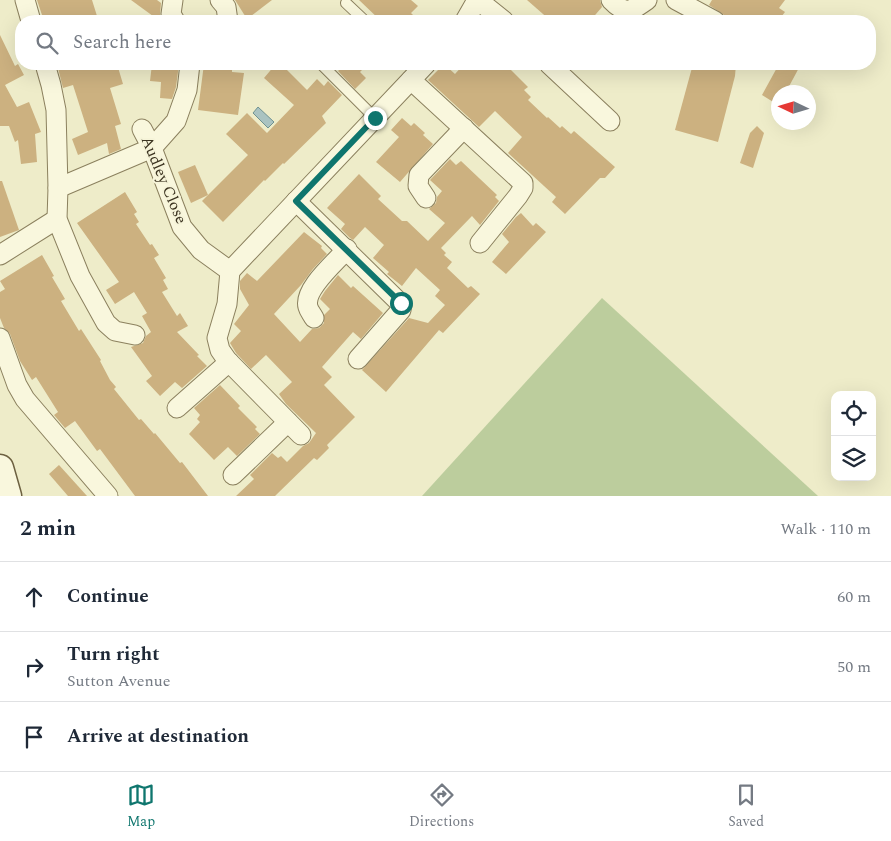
<!DOCTYPE html>
<html lang="en">
<head>
<meta charset="utf-8">
<style>
	body { margin:0; font-family:Spectral,serif; background:#f6f6f7; color:#1f2937 }
	.controls { position:absolute; right:15px; bottom:15px; display:grid; overflow:hidden; border-radius:10px; box-shadow:0 5px 20px #0002 }
	.controls button { width:45px; height:45px; display:grid; place-items:center; padding:0; border:0; border-bottom:1px solid #e0e1e3; background:#fff; color:#1f2937; font:25px sans-serif }
	.compass { position:absolute; left:771px; top:85px; width:45px; height:45px; border-radius:50%; background:#fff; box-shadow:0 5px 20px #0002; rotate:274deg }
	.stop { position:absolute; width:15px; height:15px; margin:-11px; border:4px solid #0f766e; border-radius:50%; background:#fff }
	.stop.end { background:#0f766e; border-color:#fff; box-shadow:0 1px 5px #0008 }
	.list { margin:0; padding:0; list-style:none }
	h2 { display:flex; justify-content:space-between; align-items:center; height:65px; margin:0; padding:0 20px; font-size:21px }
	h2 small { font-size:16px; font-weight:400; color:#747a83 }
	.list li { display:grid; grid-template-columns:32px 1fr auto; gap:15px; align-items:center; box-sizing:border-box; height:70px; padding:0 20px; border-top:1px solid #e0e1e3 }
	.list b { display:block; font-size:19px; white-space:nowrap }
	.list p { margin:0; font-size:16px; white-space:nowrap; color:#747a83 }
	.list em { font-size:16px; font-style:normal; color:#747a83 }
	.icon { flex:none; width:28px; height:28px; fill:none; stroke:currentColor; stroke-width:2; stroke-linecap:round; stroke-linejoin:round }
	.map { position:relative; flex:none; width:891px; height:496px; overflow:hidden }
	.search { position:absolute; background:#fff; box-shadow:0 5px 20px #0002; left:15px; right:15px; top:15px; height:55px; display:flex; align-items:center; gap:12px; box-sizing:border-box; padding:0 18px; border-radius:20px; color:#747a83; font-size:19px }
	.sheet { height:275px; background:#fff }
	nav { display:flex; justify-content:space-around; align-items:center; box-sizing:border-box; height:70px; border-top:1px solid #e0e1e3; background:#fff; font-size:14px; color:#747a83 }
	nav a { display:grid; justify-items:center; gap:2px }
	nav .on { color:#0f766e }
	.map>svg:first-child { display:block }
	.green { fill:#bccd9d }
	.water { fill:#aac3c1; stroke:#709291 }
	.building { fill:#ccb180 }
	.lines { fill:none; stroke-linecap:round; stroke-linejoin:round }
	.service-casing { stroke:#8b805e; stroke-width:12 }
	.minor-casing { stroke:#8b805e; stroke-width:21 }
	.secondary-casing { stroke:#6d6141; stroke-width:29 }
	.service { stroke:#f9f7dd; stroke-width:10 }
	.minor { stroke:#f9f7dd; stroke-width:19 }
	.secondary { stroke:#f9f7dd; stroke-width:26 }
	.route { stroke:#0f766e; stroke-width:6 }
	.labels { text-anchor:middle; dominant-baseline:central; stroke-width:4; stroke-linejoin:round; paint-order:stroke }
	.street-label { font-size:16px; fill:#3c3421; stroke:#f6f4d9 }
</style>
</head>
<body>
<div class="map">
<svg width="891" height="496" viewBox="0 0 891 496">
	<rect width="100%" height="100%" fill="#eeecc9"/>
	<polygon class="green" points="602,298 818,496 422,496"/>
	<polygon class="water" points="258,107 274,122 268,128 253,113"/>
	<g class="building">
		<polygon points="37,0 92,0 97,16 94,17 96,21 44,21"/>
		<polygon points="131,0 157,0 161,3 160,15 157,19"/>
		<polygon points="235,0 272,0 247,19"/>
		<polygon points="359,0 411,0 418,6 411,13 419,21 381,21"/>
		<polygon points="527,0 600,0 602,7 590,21 551,21"/>
		<polygon points="712,0 785,0 779,8 785,12 778,21 726,21 724,15 709,5"/>
		<polygon points="0,35 15,66 18,64 24,75 5,85 17,107 29,102 41,132 35,134 37,162 21,164 18,140 15,142 9,126 0,126"/>
		<polygon points="57,64 117,64 123,84 110,88 121,124 115,126 121,149 109,154 107,143 78,155 72,139 88,132 73,85 63,88"/>
		<polygon points="152,64 179,64 176,87 172,99 160,98 161,82 150,81"/>
		<polygon points="204,64 232,68 232,72 244,73 238,115 198,110"/>
		<polygon points="345,64 368,64 360,72 366,78 355,89 338,71"/>
		<polygon points="444,64 455,74 464,64 505,64 528,87 524,90 531,97 528,100 547,118 548,117 560,128 562,126 571,134 574,131 615,167 605,178 600,178 565,214 552,202 556,197 508,153 522,137 495,111 479,127 428,80"/>
		<polygon points="693,64 736,64 735,76 718,142 675,130"/>
		<polygon points="779,64 801,64 786,92 778,92 778,105 762,95"/>
		<polygon points="275,65 278,69 282,65 307,90 317,79 324,86 328,81 342,95 322,116 326,123 284,164 283,163 265,181 264,180 223,222 202,201 248,155 226,134 247,113 267,133 294,105 264,78"/>
		<polygon points="402,118 411,126 414,123 425,133 423,135 433,144 400,182 376,162 399,137 391,130"/>
		<polygon points="757,126 764,133 753,168 740,163 750,133"/>
		<polygon points="450,159 456,165 461,161 497,195 495,197 499,201 480,225 472,216 441,248 446,253 444,255 452,262 447,268 468,288 471,286 480,294 443,333 439,330 386,392 362,370 409,318 428,323 445,305 435,296 440,290 416,268 402,286 387,274 389,272 373,258 384,245 365,227 353,240 350,238 341,229 345,224 327,208 359,174 381,196 378,199 402,221 407,221 428,241 445,223 429,209 436,203 437,197 442,191 430,180"/>
		<polygon points="195,165 208,195 191,203 178,172"/>
		<polygon points="0,181 2,181 19,230 0,237"/>
		<polygon points="125,192 137,212 134,214 139,222 136,224 150,245 152,244 159,255 154,258 166,278 163,280 168,289 162,292 177,316 180,313 188,326 177,332 199,355 197,356 207,366 182,388 175,382 160,396 146,381 152,376 131,347 143,343 146,336 151,332 142,316 147,313 134,292 115,304 106,290 119,282 77,223"/>
		<polygon points="521,213 533,226 536,223 546,232 506,274 492,262 509,242 502,234 516,217"/>
		<polygon points="304,232 322,246 321,248 327,254 313,269 301,285 274,314 300,342 312,329 319,328 324,323 324,315 330,309 320,299 325,291 338,275 351,288 353,286 383,313 361,339 353,332 322,367 332,377 324,385 355,417 327,445 329,448 317,460 314,458 275,496 236,496 254,479 250,475 272,453 278,458 281,456 287,462 303,446 309,443 316,433 286,404 279,394 292,382 266,355 251,369 236,353 230,343 241,331 234,324 249,305 240,289 240,281 247,273 257,281"/>
		<polygon points="42,255 54,276 52,277 65,299 61,301 79,331 81,329 101,360 100,361 110,380 116,387 114,389 139,420 141,419 154,434 155,433 180,463 182,462 208,496 135,496 100,449 97,451 75,421 65,428 54,415 58,412 36,377 32,380 20,361 10,334 4,328 0,318 0,292 5,289 0,281"/>
		<polygon points="220,385 240,406 238,408 257,427 255,429 260,434 237,456 228,447 214,460 189,434 200,422 197,419 200,415 194,408"/>
		<polygon points="59,465 87,496 68,496 49,474"/>
	</g>
	<g class="lines">
		<defs>
			<g id="service">
				<polyline points="346,3 365,21"/>
				<polyline points="321,64 375,118"/>
				<polyline points="408,64 418,73"/>
			</g>
			<g id="minor">
				<polyline points="25,0 31,21"/>
				<polyline points="173,0 171,14 175,21"/>
				<polyline points="220,0 226,7 228,21"/>
				<polyline points="478,0 504,21"/>
				<path d="M611,0C626,16 631,11 647,0"/>
				<polyline points="676,0 715,21"/>
				<polyline points="465,21 477,0"/>
				<polyline points="45,64 51,85 56,110 58,188 57,219 80,276 106,323 115,331 135,335"/>
				<polyline points="549,64 610,121"/>
				<polyline points="411,80 523,183 523,188 518,196 480,243"/>
				<polyline points="142,129 152,148 182,227 201,250 230,271"/>
				<polyline points="58,188 152,148 176,121 187,90 190,64"/>
				<polyline points="426,198 418,186 419,175 464,128"/>
				<polyline points="296,201 402,305 401,310 358,359"/>
				<polyline points="0,255 57,219"/>
				<polyline points="230,271 426,64"/>
				<polyline points="230,271 227,304 217,338 220,350 227,360 301,435"/>
				<path d="M314,318C312,314 309,311 308,307C303,289 336,262 347,249"/>
				<polyline points="0,338 17,385 25,399 108,496"/>
				<polyline points="177,408 229,362"/>
				<polyline points="233,475 288,422"/>
			</g>
			<polyline id="secondary" points="0,468 8,496"/>
		</defs>
		<use href="#service" class="service-casing"/>
		<use href="#minor" class="minor-casing"/>
		<use href="#secondary" class="secondary-casing"/>
		<use href="#service" class="service"/>
		<use href="#minor" class="minor"/>
		<use href="#secondary" class="secondary"/>
	</g>
	<g class="lines">
		<polyline class="route" points="375,118 296,201 401,303"/>
	</g>
	<g class="labels">
		<g class="street-label">
			<text transform="translate(164 180) rotate(67)">Audley Close</text>
		</g>
	</g>
</svg>
<div class="controls">
<button><svg class="icon" aria-label="locate" viewBox="0 0 24 24"><circle cx="12" cy="12" r="6"/><path d="M12 2v4M12 18v4M2 12h4M18 12h4"/></svg></button>
<button><svg class="icon" aria-label="layers" viewBox="0 0 24 24"><path d="M12 4l9 5-9 5-9-5zM3 14l9 5 9-5"/></svg></button>
</div>
<svg class="compass" viewBox="-18 -18 36 36"><path d="M0-13l5 13h-10z" fill="#e53935"/><path d="M0 13l5-13h-10z" fill="#747a83"/></svg>
<div class="stop" style="left:401px;top:303px"></div>
<div class="stop end" style="left:375px;top:118px"></div>
<div class="search"><svg class="icon" aria-label="search" viewBox="0 0 24 24"><circle cx="10" cy="10" r="6"/><path d="M15 15l6 6"/></svg>Search here</div>
</div>
<section class="sheet">
<h2>2 min<small>Walk · 110 m</small></h2>
<ul class="list">
<li><svg class="icon" aria-label="ahead" viewBox="0 0 24 24"><path d="M12 20V5M6 11l6-6 6 6"/></svg><div><b>Continue</b></div><em>60 m</em></li>
<li><svg class="icon" aria-label="right" viewBox="0 0 24 24"><path d="M7 20v-9h11M14 6l5 5-5 5"/></svg><div><b>Turn right</b><p>Sutton Avenue</p></div><em>50 m</em></li>
<li><svg class="icon" aria-label="arrive" viewBox="0 0 24 24"><path d="M6 21V4h12l-3 4 3 4H6"/></svg><div><b>Arrive at destination</b></div></li>
</ul>
</section>
<nav>
<a class="on"><svg class="icon" aria-label="map" viewBox="0 0 24 24"><path d="M3 6l6-2 6 2 6-2v14l-6 2-6-2-6 2zM9 4v14M15 6v14"/></svg>Map</a>
<a><svg class="icon" aria-label="directions" viewBox="0 0 24 24"><path d="M12 3l9 9-9 9-9-9zM9 14v-3h6M13 9l2 2-2 2"/></svg>Directions</a>
<a><svg class="icon" aria-label="saved" viewBox="0 0 24 24"><path d="M7 4h10v16l-5-4-5 4z"/></svg>Saved</a>
</nav>
</body>
</html>
